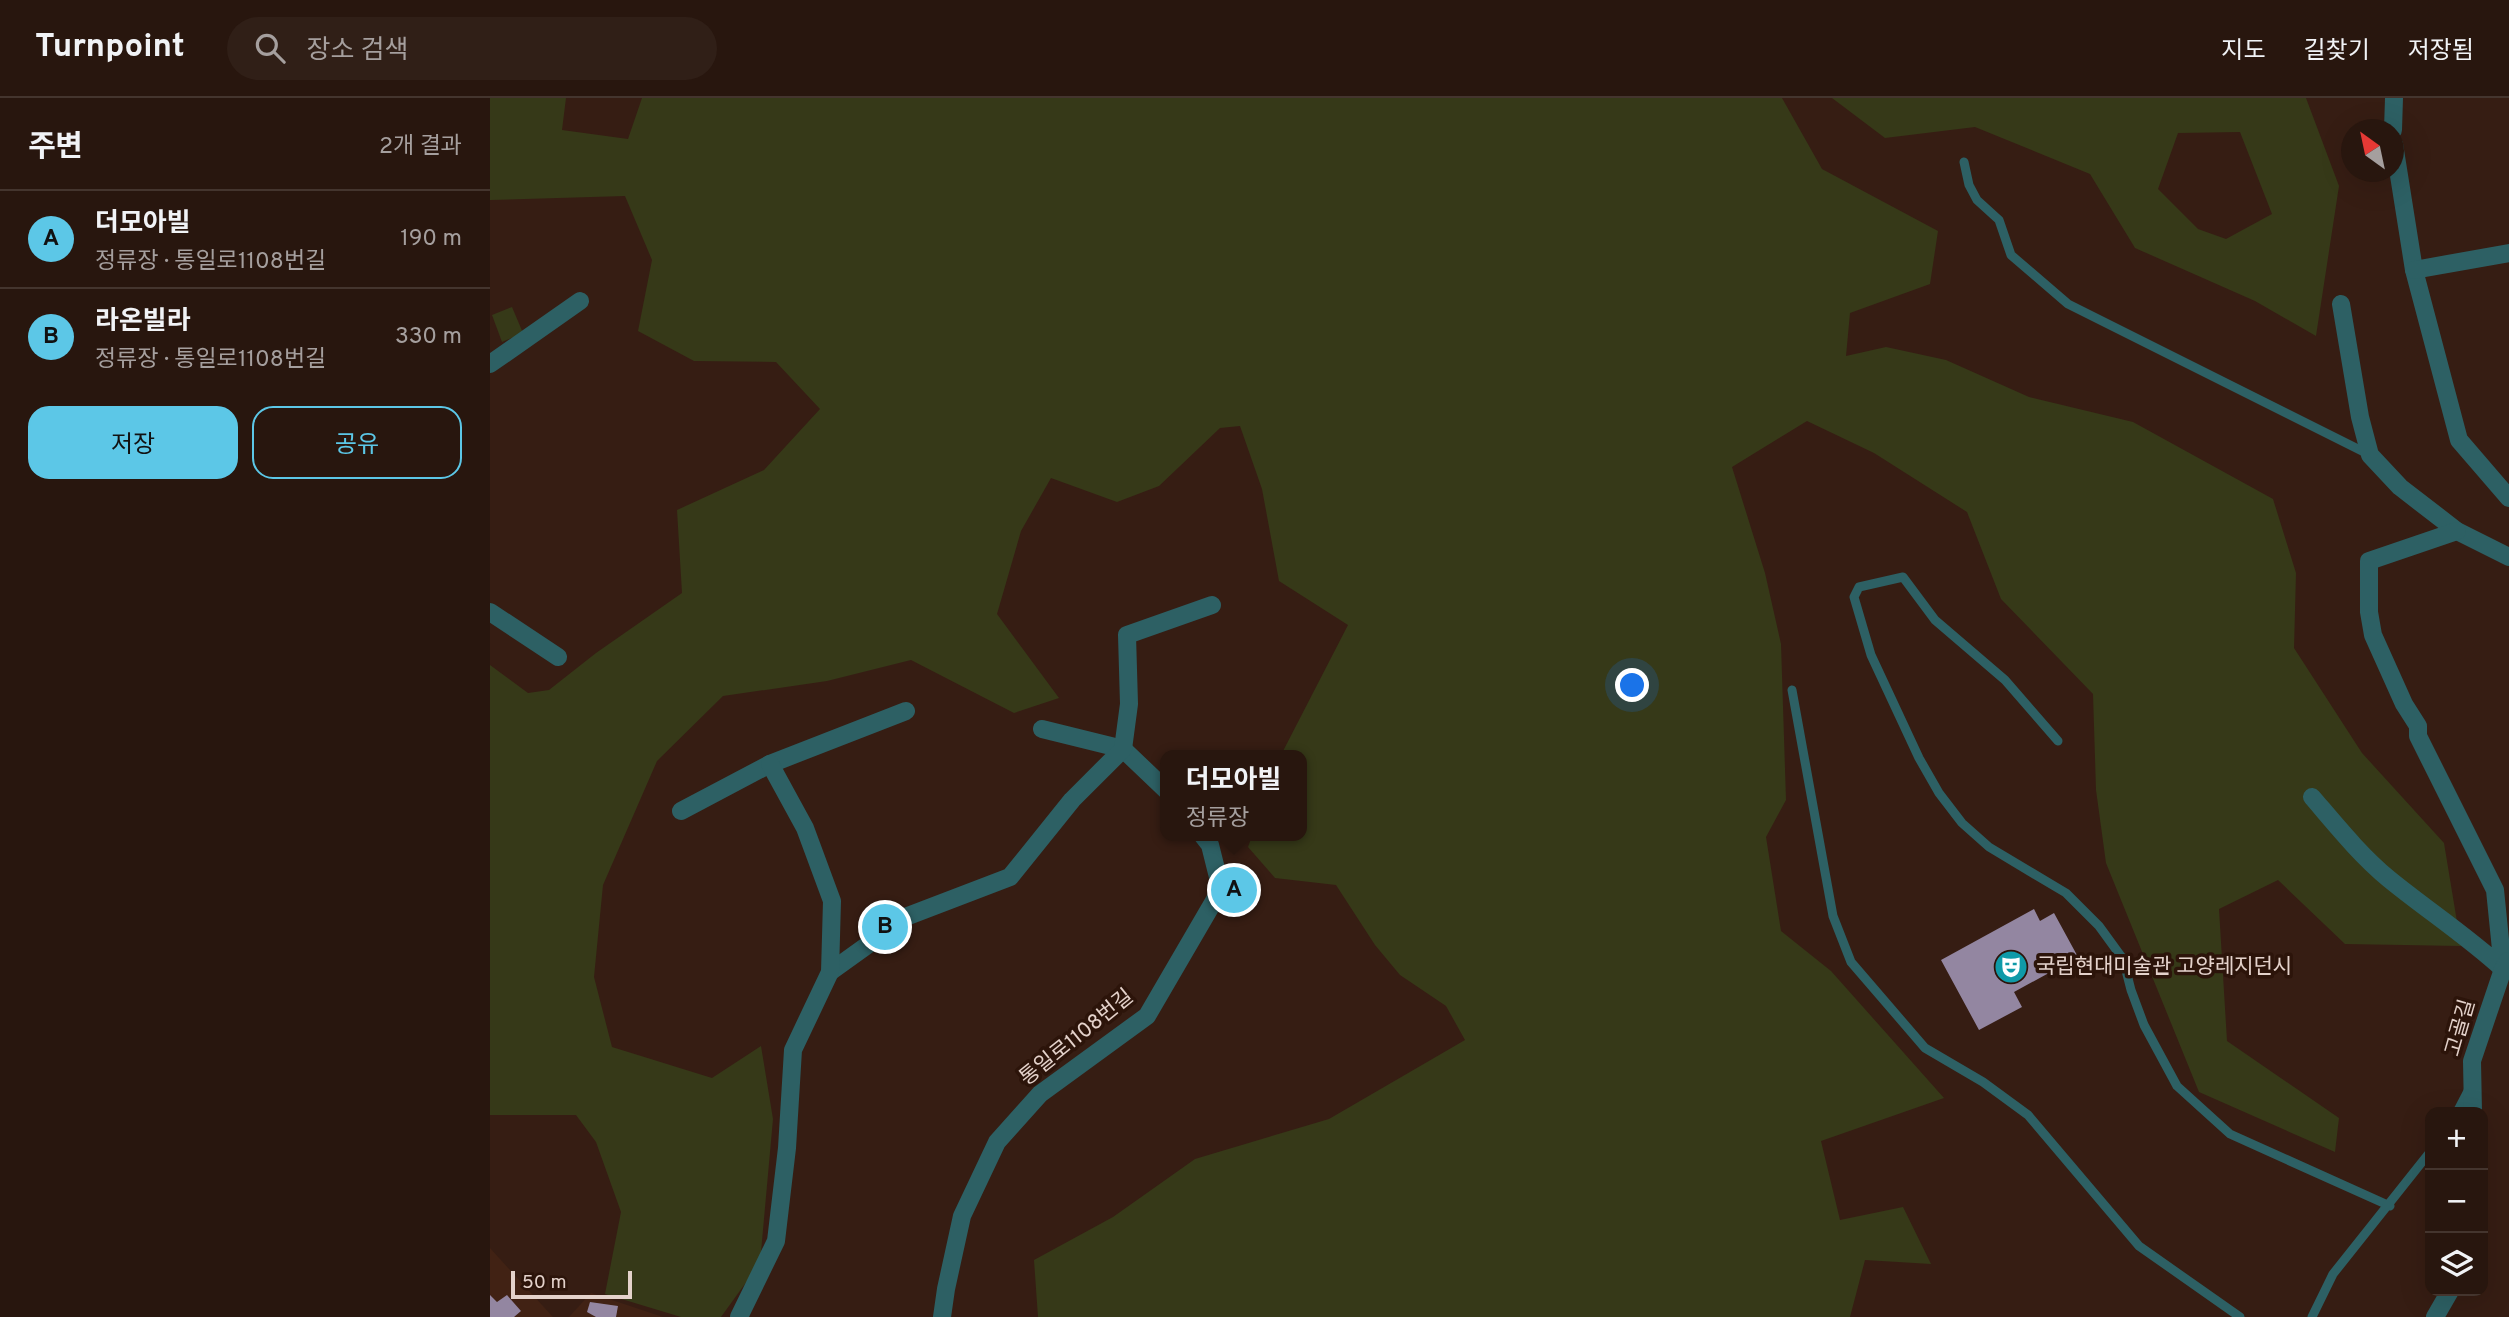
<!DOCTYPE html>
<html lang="ko">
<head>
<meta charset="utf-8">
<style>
	body { margin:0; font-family:Overpass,"Noto Sans KR",sans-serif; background:#301f17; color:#f1f3f6 }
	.controls { position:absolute; right:21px; bottom:21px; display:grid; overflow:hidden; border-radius:14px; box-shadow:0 7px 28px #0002 }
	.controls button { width:63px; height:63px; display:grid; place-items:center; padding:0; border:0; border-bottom:2px solid #44352e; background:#28160e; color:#f1f3f6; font:35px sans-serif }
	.compass { position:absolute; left:1851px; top:21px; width:63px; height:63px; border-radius:50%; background:#28160e; box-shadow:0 7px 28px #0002; rotate:327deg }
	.scale { position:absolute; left:21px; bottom:18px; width:121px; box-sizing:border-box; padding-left:7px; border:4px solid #e4d2cb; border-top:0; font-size:19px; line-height:24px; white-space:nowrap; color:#e4d2cb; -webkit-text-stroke:5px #2c140a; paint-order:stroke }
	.you { position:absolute; left:1143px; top:588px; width:24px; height:24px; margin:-18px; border:5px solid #fff; border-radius:50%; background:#1a73e8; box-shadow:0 0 0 10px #1a73e833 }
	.badge { display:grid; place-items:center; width:46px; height:46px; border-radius:50%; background:#5cc7e7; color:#111; font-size:23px; font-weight:700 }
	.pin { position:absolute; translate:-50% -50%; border:4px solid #fff; box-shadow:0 2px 7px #0006 }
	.popup { position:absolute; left:670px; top:652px; width:147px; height:91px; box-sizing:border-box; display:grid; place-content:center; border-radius:14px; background:#28160e; filter:drop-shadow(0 2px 5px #0005); font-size:23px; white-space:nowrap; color:#a59f9e }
	.popup b { font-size:26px; color:#f1f3f6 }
	.popup::after { content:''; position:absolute; left:50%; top:100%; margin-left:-14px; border:14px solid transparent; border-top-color:#28160e }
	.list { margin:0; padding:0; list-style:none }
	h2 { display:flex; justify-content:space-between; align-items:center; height:91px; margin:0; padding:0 28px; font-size:30px }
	h2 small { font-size:23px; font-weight:400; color:#a59f9e }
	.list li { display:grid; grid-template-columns:46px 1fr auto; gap:21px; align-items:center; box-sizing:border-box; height:98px; padding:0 28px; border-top:2px solid #44352e }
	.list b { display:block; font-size:26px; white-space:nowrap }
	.list p { margin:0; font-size:23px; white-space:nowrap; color:#a59f9e }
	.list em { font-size:23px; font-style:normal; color:#a59f9e }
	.actions { display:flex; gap:14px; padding:21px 28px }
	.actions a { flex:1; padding:16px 0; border:2px solid #5cc7e7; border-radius:21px; text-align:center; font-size:24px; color:#5cc7e7 }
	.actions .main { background:#5cc7e7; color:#111 }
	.icon { flex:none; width:38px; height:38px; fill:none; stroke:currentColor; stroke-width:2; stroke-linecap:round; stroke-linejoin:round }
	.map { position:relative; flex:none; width:2019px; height:1219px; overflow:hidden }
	header { display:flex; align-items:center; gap:42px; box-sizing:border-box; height:98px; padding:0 35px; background:#28160e; border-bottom:2px solid #44352e }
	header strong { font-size:33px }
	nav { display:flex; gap:38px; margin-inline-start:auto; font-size:24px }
	.search { width:490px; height:63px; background:#301f17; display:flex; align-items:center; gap:18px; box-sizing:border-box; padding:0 24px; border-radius:38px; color:#a59f9e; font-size:26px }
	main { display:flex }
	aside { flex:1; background:#28160e }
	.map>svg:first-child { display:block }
	.built { fill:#412214 }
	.green { fill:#363918; fill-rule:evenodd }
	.building { fill:#9386a1 }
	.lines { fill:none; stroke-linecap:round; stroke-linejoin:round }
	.service { stroke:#2d6064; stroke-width:9 }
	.minor { stroke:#2d6064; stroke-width:18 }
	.labels { text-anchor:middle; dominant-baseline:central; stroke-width:7; stroke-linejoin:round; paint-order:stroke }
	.poi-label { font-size:21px; fill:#e4d2cb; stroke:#2c140a; text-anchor:start }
	.street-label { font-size:21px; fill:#e4d2cb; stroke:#2c140a }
</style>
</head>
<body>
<header>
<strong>Turnpoint</strong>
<div class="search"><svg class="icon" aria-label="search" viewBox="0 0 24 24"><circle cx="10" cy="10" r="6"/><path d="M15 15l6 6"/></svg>장소 검색</div>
<nav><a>지도</a><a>길찾기</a><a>저장됨</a></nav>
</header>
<main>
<aside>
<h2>주변<small>2개 결과</small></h2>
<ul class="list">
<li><span class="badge">A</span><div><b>더모아빌</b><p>정류장 · 통일로1108번길</p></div><em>190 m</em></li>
<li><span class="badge">B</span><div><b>라온빌라</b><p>정류장 · 통일로1108번길</p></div><em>330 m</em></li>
</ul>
<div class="actions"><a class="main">저장</a><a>공유</a></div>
</aside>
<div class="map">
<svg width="2019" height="1219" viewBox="0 0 2019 1219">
	<rect width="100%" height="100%" fill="#361d13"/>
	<g class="built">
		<polygon points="0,1150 63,1219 0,1219"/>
		<polygon points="101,1195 173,1219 79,1219"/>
	</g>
	<g class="green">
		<polygon points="0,0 76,0 72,32 138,41 152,0 1292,0 1332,71 1448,133 1440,186 1360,215 1356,258 1396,249 1456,262 1539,299 1643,324 1783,401 1806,475 1804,550 1872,655 1954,745 1971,848 1855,846 1788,782 1729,811 1737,943 1849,1020 1845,1054 1709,994 1616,765 1606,692 1603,596 1511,501 1477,414 1384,355 1317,323 1242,369 1275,475 1291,546 1296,702 1276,739 1291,833 1341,873 1454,1000 1331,1043 1350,1122 1413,1109 1441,1166 1375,1162 1360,1219 548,1219 544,1162 623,1119 705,1061 839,1021 975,942 956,908 910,877 885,847 846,787 785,780 758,749 762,738 812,738 812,657 791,657 858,527 789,483 772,391 750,328 730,330 669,388 627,404 561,380 531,433 507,516 569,600 524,615 421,562 337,583 233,598 167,663 113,787 104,879 122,949 222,980 271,948 283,1021 270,1165 231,1219 191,1219 115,1196 131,1114 106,1044 86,1017 0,1017 0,567 38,595 59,592 106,555 192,495 187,412 274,372 330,311 286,264 204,263 148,233 162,162 135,98 0,102"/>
		<path d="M1342,0H1816L1849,88L1826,238L1765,203L1645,150L1600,76L1485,29L1395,40ZM1750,34L1782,116L1736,141L1708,131L1668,91L1688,35Z"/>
		<polygon points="22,209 33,235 12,244 2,217"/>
	</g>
	<g class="building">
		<polygon points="1544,811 1550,823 1564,815 1588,859 1524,894 1532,909 1489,932 1451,862"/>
		<polygon points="0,1197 7,1204 17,1197 31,1213 24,1219 0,1219"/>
		<polygon points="100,1204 128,1208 126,1219 106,1219 97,1214"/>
	</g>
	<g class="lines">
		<g class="service">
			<polyline points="1474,64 1479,87 1487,102 1509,122 1521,157 1578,206 1878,356"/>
			<polyline points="1302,592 1343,818 1361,864 1435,950 1493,984 1538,1017 1649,1148 1750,1219"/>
			<polyline points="1568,643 1515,582 1445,522 1413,479 1369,489 1364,499 1381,557 1429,660 1449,695 1472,725 1499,749 1576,795 1609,828 1633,861 1641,892 1654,927 1687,988 1740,1036 1900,1108"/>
			<polyline points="1967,1014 1979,991"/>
			<polyline points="1822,1219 1843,1176 1940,1054"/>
		</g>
		<g class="minor">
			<polyline points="1903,32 1904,0"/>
			<polyline points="1904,46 1924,172 1969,342 2019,400"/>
			<polyline points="1924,172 2019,155"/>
			<polyline points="1851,206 1870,319 1880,357 1910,389 1967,433 2019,459"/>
			<polyline points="0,266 90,203"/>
			<polyline points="0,514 68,559"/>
			<polyline points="552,631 633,651 676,692"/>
			<path d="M1822,699C1846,727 1870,757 1899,781C1937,812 1977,838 2013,871L2005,792L1928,638V628L1914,606L1883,537L1879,514V463L1967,433"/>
			<polyline points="191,713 280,666 416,613"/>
			<polyline points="340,874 418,818 520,779 582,702 633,651 639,606 637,537 722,507"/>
			<polyline points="1983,1014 1982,963 2013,871 2018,863"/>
			<polyline points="249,1219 286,1143 297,1050 303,952 340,874 342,803 315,730 280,666"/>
			<polyline points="452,1219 456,1191 472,1118 507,1044 550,996 657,918 731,791 720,747 713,738"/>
			<polyline points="1945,1219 1960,1193"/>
		</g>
	</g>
	<defs>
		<symbol id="theatre-disc" viewBox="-11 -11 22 22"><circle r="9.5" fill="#0f9aa8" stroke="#2c140a"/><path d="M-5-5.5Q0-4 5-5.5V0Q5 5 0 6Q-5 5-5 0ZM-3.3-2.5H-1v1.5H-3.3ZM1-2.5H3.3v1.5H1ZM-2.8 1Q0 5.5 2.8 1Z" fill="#fff"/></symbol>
	</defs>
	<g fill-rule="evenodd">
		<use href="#theatre-disc" x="1502" y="850" width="38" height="38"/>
	</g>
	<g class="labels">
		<g class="poi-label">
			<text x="1546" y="869">국립현대미술관 고양레지던시</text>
		</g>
		<g class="street-label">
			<text transform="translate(1971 930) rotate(-74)">고골길</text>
			<text transform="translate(587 940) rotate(-39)">통일로1108번길</text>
		</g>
	</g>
</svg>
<div class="controls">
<button>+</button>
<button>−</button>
<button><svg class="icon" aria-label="layers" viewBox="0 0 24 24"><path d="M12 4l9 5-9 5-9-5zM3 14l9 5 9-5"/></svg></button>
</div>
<svg class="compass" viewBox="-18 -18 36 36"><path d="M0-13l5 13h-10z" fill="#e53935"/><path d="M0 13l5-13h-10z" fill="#a59f9e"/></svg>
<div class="scale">50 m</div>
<div class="you"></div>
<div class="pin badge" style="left:744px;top:792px">A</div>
<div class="popup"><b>더모아빌</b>정류장</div>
<div class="pin badge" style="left:395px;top:829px">B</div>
</div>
</main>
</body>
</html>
